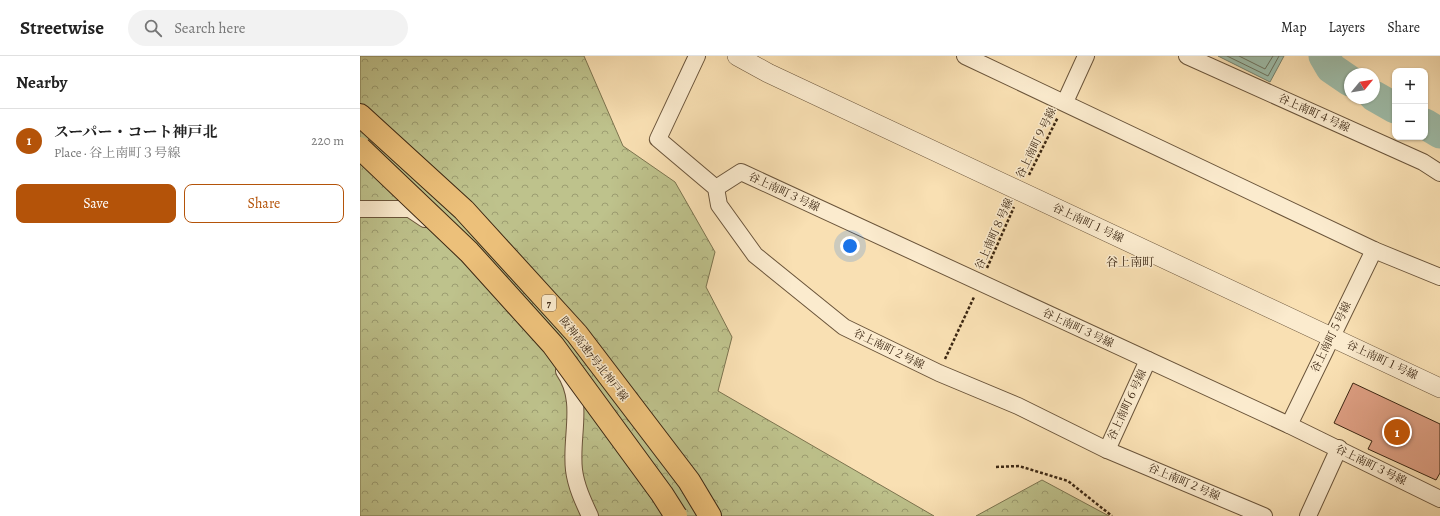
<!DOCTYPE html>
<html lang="en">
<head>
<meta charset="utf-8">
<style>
	body { margin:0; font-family:Alegreya,"Noto Serif JP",serif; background:#f2f2f2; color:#222 }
	.controls { position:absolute; right:12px; top:12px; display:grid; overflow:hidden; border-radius:8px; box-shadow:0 1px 3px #0004 }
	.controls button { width:36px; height:36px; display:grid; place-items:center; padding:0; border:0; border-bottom:1px solid #e0e0e0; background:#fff; color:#222; font:20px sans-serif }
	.compass { position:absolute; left:984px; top:12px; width:36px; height:36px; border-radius:50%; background:#fff; box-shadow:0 1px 3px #0004; rotate:60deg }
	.you { position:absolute; left:490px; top:190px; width:14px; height:14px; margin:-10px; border:3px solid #fff; border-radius:50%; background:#1a73e8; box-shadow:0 0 0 6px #1a73e833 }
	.badge { display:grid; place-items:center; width:26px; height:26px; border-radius:50%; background:#b45309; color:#fff; font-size:13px; font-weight:700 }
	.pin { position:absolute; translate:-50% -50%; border:2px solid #fff; box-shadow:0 1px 4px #0006 }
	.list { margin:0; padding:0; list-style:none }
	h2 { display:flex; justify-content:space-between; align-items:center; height:52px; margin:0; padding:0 16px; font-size:17px }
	h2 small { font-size:13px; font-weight:400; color:#767676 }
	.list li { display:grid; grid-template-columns:26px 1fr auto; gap:12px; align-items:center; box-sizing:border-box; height:64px; padding:0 16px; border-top:1px solid #e0e0e0 }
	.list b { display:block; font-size:15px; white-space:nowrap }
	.list p { margin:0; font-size:13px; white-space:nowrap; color:#767676 }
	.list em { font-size:13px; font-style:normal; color:#767676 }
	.actions { display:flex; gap:8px; padding:12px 16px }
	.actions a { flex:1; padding:9px 0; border:1px solid #b45309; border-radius:8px; text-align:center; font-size:14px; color:#b45309 }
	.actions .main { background:#b45309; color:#fff }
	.icon { flex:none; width:22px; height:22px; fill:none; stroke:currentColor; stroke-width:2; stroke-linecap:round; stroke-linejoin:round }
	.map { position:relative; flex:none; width:1080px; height:460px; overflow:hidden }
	header { display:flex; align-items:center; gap:24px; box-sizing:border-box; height:56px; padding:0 20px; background:#fff; border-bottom:1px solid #e0e0e0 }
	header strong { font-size:19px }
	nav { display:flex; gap:22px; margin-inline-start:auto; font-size:14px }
	.search { width:280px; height:36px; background:#f2f2f2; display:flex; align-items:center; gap:10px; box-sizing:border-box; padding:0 14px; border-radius:22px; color:#767676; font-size:15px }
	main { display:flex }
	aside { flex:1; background:#fff }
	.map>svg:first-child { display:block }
	.forest { fill:url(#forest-crowns); stroke:#7c744f }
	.water { fill:#9ebdaa; stroke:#76816d }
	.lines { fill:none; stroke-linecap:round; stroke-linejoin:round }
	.shore { stroke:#6c725e; stroke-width:1 }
	.river { stroke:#9ebdaa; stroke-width:31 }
	.building { fill:#de9f83; stroke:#3b2612 }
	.minor-casing { stroke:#6a543a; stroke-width:18 }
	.tertiary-casing { stroke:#6a543a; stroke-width:20 }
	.motorway-casing { stroke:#3b2612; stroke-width:24 }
	.path { stroke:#3b2612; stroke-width:2.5; stroke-dasharray:3 2; stroke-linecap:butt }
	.minor { stroke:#fbebce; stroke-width:16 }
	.tertiary { stroke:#fbebce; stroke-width:19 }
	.motorway { stroke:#ecc07a; stroke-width:22 }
	.motorway-bridge-casing { stroke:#3b2612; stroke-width:24; stroke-linecap:butt }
	.motorway-bridge { stroke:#ecc07a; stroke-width:22 }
	.labels { text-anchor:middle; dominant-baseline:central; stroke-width:3; stroke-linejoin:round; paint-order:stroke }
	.shield { fill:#fbebce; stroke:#75614a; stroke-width:1 }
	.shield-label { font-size:10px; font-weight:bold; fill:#3b2612 }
	.street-label { font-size:11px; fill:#3b2612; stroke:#fbebce }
	.neighbourhood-label { font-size:12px; fill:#3b2612; stroke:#fbebce }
</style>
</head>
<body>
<header>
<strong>Streetwise</strong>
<div class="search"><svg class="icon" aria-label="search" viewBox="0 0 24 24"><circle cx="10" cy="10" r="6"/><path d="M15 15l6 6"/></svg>Search here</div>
<nav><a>Map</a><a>Layers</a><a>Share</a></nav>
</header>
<main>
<aside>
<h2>Nearby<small></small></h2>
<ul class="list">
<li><span class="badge">1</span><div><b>スーパー・コート神戸北</b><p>Place · 谷上南町３号線</p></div><em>220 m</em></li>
</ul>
<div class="actions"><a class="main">Save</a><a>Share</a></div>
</aside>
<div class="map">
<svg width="1080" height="460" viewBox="0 0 1080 460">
	<defs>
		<pattern id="forest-crowns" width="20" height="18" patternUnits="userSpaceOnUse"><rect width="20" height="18" fill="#bec28c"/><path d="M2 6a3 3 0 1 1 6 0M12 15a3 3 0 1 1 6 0" fill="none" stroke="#9c9d71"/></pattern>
	</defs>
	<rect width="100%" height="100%" fill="#f9e0b3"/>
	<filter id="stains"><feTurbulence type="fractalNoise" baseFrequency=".005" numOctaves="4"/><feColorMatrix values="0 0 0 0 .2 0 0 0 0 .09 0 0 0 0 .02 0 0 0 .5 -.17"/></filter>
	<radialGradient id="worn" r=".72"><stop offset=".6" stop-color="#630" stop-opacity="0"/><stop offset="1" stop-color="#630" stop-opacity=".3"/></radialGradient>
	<g class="forest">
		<polygon points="0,0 224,0 263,90 315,126 355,196 346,231 372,281 358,335 574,460 0,460"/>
		<polygon points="682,424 749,460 616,460"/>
	</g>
	<polygon class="water" points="858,0 924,0 910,26"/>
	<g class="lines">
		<g class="shore">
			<polyline points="867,0 908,20 919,0"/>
			<polyline points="879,0 905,13 913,0"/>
		</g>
		<g class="river">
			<polyline points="964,0 971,12 990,25"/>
			<polyline points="1014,40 1035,52"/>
			<polyline points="1065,68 1080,77"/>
		</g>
	</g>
	<polygon class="building" points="993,327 1080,368 1080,417 1076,424 1008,393 1012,385 974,367"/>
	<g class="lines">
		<defs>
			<g id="minor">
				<polyline points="337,0 298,83 356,132 359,149 395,199 484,271 579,317 658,350 747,394 904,460"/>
				<polyline points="605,0 1014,194 1080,221"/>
				<polyline points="827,0 1063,106 1080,117"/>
				<polyline points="705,46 726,0"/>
				<polyline points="356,132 381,116 929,369 1080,443"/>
				<polyline points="0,153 50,153 65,163"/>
				<path d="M204,315C225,345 210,380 214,414C216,430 223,445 230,460"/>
				<polyline points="929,369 1014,194"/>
				<polyline points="747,394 788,304"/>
				<polyline points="948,460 979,392"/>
			</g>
			<polyline id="tertiary" points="377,0 408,17 1080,332"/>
			<polyline id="motorway" points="0,59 104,154 217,278 329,425 350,460"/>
		</defs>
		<use href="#minor" class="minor-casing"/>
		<use href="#tertiary" class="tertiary-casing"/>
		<use href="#motorway" class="motorway-casing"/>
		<g class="path">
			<polyline points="669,119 698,61"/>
			<polyline points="627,212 654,151"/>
			<polyline points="585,303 614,241"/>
			<polyline points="636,411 659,410 708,425 752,460"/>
		</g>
		<use href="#minor" class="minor"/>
		<use href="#tertiary" class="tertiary"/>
		<use href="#motorway" class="motorway"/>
		<defs>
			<polyline id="motorway-bridge" points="0,92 109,196 193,289 302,438 316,460"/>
		</defs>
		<use href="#motorway-bridge" class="motorway-bridge-casing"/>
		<use href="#motorway-bridge" class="motorway-bridge"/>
	</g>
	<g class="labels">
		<rect class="shield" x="182" y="239" width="14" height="16" rx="3"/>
		<g class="shield-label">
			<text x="189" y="247">7</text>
		</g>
		<g class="street-label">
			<text transform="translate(954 57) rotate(24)">谷上南町４号線</text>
			<text transform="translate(676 87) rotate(-64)">谷上南町９号線</text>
			<text transform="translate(424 136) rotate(25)">谷上南町３号線</text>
			<text transform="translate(728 167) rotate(25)">谷上南町１号線</text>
			<text transform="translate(634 178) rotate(-66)">谷上南町８号線</text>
			<text transform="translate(718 272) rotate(25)">谷上南町３号線</text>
			<text transform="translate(971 281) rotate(-64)">谷上南町５号線</text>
			<text transform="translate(529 293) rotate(26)">谷上南町２号線</text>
			<text transform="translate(234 303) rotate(52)">阪神高速7号北神戸線</text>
			<text transform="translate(1022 304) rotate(25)">谷上南町１号線</text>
			<text transform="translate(767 349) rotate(-65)">谷上南町６号線</text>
			<text transform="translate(1011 409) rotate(26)">谷上南町３号線</text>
			<text transform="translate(824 426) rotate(23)">谷上南町２号線</text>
		</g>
		<g class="neighbourhood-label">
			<text x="770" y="206">谷上南町</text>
		</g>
	</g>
	<rect width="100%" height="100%" filter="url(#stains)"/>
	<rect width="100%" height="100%" fill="url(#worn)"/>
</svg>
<div class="controls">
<button>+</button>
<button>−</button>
</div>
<svg class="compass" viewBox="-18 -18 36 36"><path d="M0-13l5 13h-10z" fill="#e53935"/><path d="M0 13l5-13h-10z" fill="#767676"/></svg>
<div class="you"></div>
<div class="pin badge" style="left:1037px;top:376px">1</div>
</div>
</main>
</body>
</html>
